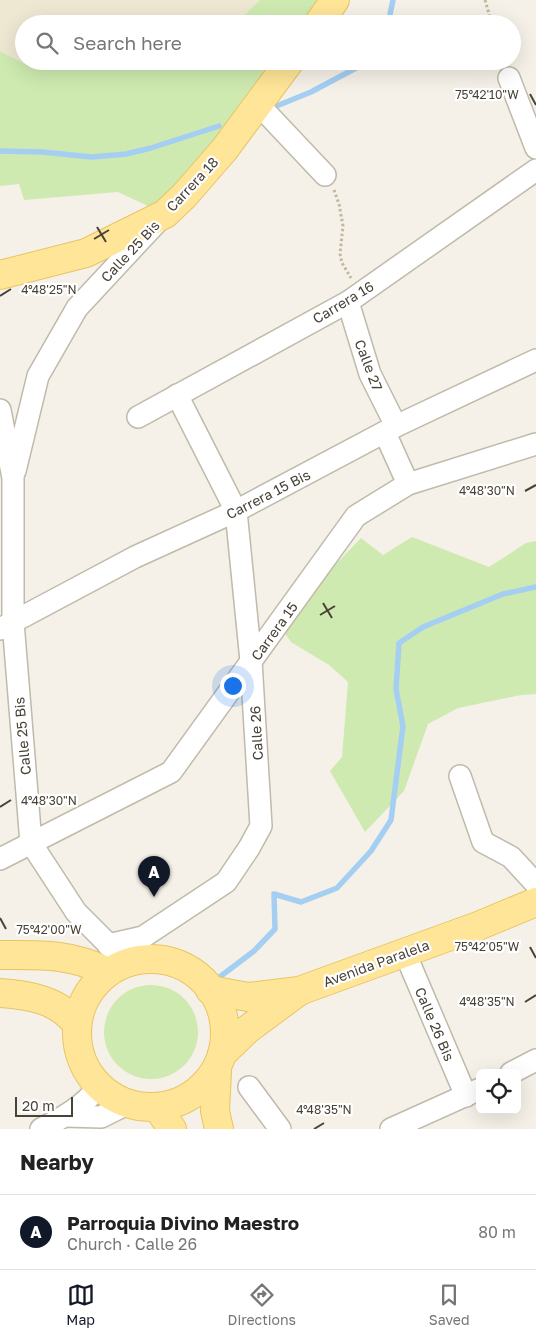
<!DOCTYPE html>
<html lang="en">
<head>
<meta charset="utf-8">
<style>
	body { margin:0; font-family:"Golos Text",sans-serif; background:#f2f2f2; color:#222 }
	.controls { position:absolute; right:15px; bottom:15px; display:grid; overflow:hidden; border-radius:8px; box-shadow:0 5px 20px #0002 }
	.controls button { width:45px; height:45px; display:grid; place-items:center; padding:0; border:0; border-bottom:1px solid #e0e0e0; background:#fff; color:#222; font:25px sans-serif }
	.scale { position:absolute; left:15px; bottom:12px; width:58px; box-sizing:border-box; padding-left:5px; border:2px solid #484237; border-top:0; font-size:14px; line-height:18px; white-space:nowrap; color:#484237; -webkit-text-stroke:4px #fff; paint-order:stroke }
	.you { position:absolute; left:232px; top:685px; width:18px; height:18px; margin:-12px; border:4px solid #fff; border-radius:50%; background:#1a73e8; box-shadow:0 0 0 8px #1a73e833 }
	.badge { display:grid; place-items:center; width:32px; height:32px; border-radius:50%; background:#111827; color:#fff; font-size:16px; font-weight:700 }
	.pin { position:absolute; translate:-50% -41px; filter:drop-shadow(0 1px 2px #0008) }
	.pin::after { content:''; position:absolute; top:26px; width:18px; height:15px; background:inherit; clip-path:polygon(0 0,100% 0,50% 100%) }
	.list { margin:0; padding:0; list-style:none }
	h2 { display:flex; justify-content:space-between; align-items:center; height:65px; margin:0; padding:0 20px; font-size:21px }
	h2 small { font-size:16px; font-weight:400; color:#767676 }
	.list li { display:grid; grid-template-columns:32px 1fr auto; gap:15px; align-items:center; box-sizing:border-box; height:75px; padding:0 20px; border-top:1px solid #e0e0e0 }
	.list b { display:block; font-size:19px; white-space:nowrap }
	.list p { margin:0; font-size:16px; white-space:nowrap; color:#767676 }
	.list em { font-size:16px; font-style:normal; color:#767676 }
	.icon { flex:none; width:28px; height:28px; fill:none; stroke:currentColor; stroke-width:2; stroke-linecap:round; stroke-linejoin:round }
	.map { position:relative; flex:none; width:536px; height:1129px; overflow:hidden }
	.search { position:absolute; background:#fff; box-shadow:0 5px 20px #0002; left:15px; right:15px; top:15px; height:55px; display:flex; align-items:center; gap:12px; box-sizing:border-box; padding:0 18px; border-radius:28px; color:#767676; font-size:19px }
	.sheet { height:140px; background:#fff }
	nav { display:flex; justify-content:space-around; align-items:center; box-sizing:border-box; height:70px; border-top:1px solid #e0e0e0; background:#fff; font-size:14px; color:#767676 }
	nav a { display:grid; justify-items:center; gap:2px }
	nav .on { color:#111827 }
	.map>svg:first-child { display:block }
	.education { fill:#eee7d2 }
	.green { fill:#ceeab0 }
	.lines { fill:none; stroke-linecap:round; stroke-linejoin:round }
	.stream { stroke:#a4cff2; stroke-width:5.5 }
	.minor-casing { stroke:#c0baab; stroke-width:24 }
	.major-casing { stroke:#e7c564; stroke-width:30 }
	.path { stroke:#c3b69b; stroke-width:3; stroke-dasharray:2.5 2.5; stroke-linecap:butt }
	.minor { stroke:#fff; stroke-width:21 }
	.major { stroke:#ffe597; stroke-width:28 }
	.ticks { fill:none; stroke:#484237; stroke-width:2 }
	.labels { text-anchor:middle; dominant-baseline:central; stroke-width:4.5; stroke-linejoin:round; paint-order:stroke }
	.street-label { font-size:14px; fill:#484237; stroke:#fff }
	.ticks-label { font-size:12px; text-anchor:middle; fill:#484237; stroke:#fff; stroke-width:4.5; stroke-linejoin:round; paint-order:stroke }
</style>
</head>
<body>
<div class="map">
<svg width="536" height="1129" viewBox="0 0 536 1129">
	<rect width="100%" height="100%" fill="#f5f1e8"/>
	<polygon class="education" points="0,0 260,0 235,24 24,24 24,61 70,61 25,64 0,51"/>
	<g class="green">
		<polygon points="260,0 335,0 318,24 235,24"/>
		<polygon points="0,51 25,64 70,61 290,61 165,214 118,192 24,200 19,184 0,186"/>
		<polygon points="412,537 489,567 526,543 536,541 536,694 521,695 458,708 428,724 404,791 365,832 330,771 342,757 348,682 329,665 291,642 278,624 361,538 383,555"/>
		<circle cx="151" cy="1032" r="47"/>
	</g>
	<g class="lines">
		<g class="stream">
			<polyline points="388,24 393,0"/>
			<polyline points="274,107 311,92 358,67 362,61"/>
			<polyline points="0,151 42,152 92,157 126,154 151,148 219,126"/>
			<polyline points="213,982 254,951 275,929 274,894 301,902 337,888 371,851 391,820 403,726 396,689 399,643 423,627 503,594 536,587"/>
		</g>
		<defs>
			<g id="minor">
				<polyline points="509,78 536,148"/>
				<polyline points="258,104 325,175"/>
				<polyline points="348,302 370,374 396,426"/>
				<polyline points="0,410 13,478 13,622 31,843 76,912 125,961"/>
				<polyline points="138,417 348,302 536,170"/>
				<polyline points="385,433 408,484"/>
				<polyline points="15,471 38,376 77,308 158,221"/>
				<polyline points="0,629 135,557 236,511 396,426 536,360"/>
				<polyline points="460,776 483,842 511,857 536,884"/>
				<polyline points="0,859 171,772 356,516 408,484 536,444"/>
				<polyline points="108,945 143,937 226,882 249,848 261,826 251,661 236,511 177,395"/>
				<polyline points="405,953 466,1096"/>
				<polyline points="511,1073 536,1060"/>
				<polyline points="249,1087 280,1129"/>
				<polyline points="67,1116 101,1117 125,1105"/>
				<path d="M41,1129C64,1117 84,1106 100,1085"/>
				<polyline points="391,1129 480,1089"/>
			</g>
			<g id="major">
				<polyline points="318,24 335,0"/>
				<polyline points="0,275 86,253 165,214 184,196 224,150 290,61"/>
				<path d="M0,955C40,955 69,953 106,971"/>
				<circle cx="151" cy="1033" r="74"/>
				<polyline points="210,990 248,997 299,991 478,926 536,902"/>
				<path d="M0,993C29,995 60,1000 77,1025"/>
				<polyline points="222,1054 248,1029 298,992"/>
				<polyline points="217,1071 215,1111 219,1129"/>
				<polyline points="158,1108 172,1129"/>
			</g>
		</defs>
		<use href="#minor" class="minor-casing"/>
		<use href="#major" class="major-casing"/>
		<g class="path">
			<polyline points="485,0 492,24"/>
			<polyline points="334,190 339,204 343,226 340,254 342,263 351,278"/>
		</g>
		<use href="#minor" class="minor"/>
		<use href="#major" class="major"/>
	</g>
	<path class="ticks" d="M530,94L536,105M97,227L106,242M94,239L109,230M0,296L11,289M525,491L536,485M323,603L332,618M320,615L335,606M0,807L11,800M0,918L6,929M530,947L536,958M525,1002L536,995M314,1129L324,1123"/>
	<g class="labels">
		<g class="street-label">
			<text transform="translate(192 184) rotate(-47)">Carrera 18</text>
			<text transform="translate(130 251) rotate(-47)">Calle 25 Bis</text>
			<text transform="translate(343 302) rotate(-31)">Carrera 16</text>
			<text transform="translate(369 365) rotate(69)">Calle 27</text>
			<text transform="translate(268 494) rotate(-27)">Carrera 15 Bis</text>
			<text transform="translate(274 631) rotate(-54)">Carrera 15</text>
			<text transform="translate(256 733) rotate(-93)">Calle 26</text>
			<text transform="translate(22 736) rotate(-95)">Calle 25 Bis</text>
			<text transform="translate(376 963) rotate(-20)">Avenida Paralela</text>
			<text transform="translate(435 1024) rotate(67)">Calle 26 Bis</text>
		</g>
	</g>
	<g class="ticks-label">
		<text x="487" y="99">75°42'10"W</text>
		<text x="49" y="294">4°48'25"N</text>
		<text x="487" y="495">4°48'30"N</text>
		<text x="49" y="805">4°48'30"N</text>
		<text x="49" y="934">75°42'00"W</text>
		<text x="487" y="951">75°42'05"W</text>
		<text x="487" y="1006">4°48'35"N</text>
		<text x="324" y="1114">4°48'35"N</text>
	</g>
</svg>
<div class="controls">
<button><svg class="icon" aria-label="locate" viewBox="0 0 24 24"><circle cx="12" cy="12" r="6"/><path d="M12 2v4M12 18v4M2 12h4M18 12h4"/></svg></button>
</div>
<div class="scale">20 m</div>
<div class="you"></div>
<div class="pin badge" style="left:154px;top:897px">A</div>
<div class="search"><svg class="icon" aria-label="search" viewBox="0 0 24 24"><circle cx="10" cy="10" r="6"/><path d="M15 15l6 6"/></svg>Search here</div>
</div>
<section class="sheet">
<h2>Nearby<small></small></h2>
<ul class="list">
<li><span class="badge">A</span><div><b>Parroquia Divino Maestro</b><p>Church · Calle 26</p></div><em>80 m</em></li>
</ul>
</section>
<nav>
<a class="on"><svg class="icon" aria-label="map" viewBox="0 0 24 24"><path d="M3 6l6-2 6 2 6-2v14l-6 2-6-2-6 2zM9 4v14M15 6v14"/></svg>Map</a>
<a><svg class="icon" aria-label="directions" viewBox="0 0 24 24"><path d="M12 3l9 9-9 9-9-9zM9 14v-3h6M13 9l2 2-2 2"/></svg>Directions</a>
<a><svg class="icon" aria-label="saved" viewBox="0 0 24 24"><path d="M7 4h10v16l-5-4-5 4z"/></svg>Saved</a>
</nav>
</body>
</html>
